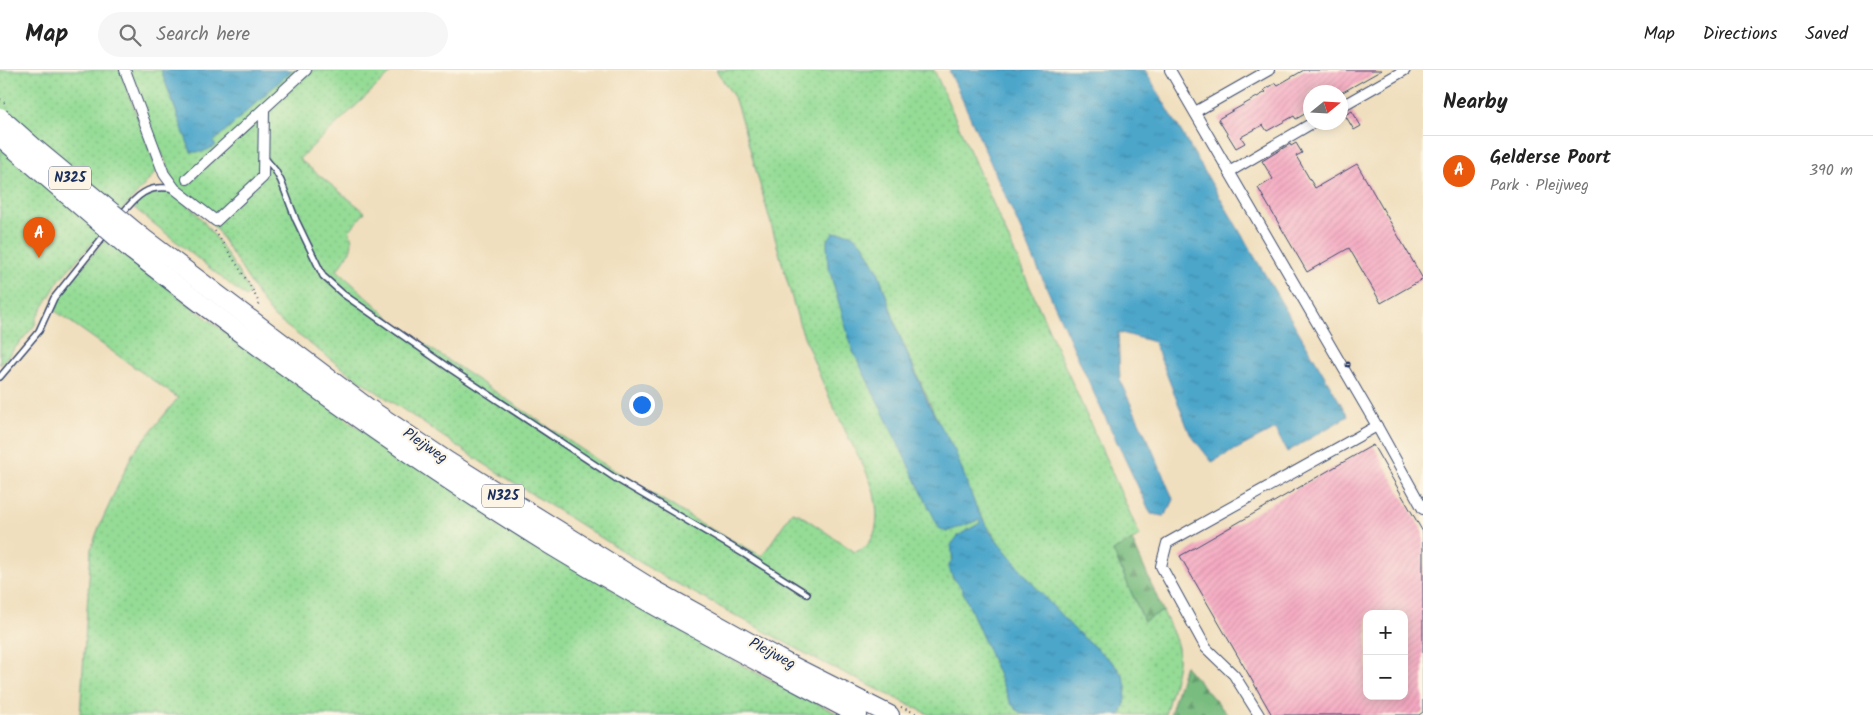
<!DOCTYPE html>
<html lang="en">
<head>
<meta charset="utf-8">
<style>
	body { margin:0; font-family:Kalam,sans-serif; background:#f6f6f6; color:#222 }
	.controls { position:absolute; right:15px; bottom:15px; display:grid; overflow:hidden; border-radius:10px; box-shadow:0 2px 12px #0003 }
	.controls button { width:45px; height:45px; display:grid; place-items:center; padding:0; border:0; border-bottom:1px solid #e0e0e0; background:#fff; color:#222; font:25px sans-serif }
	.compass { position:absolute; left:1303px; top:15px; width:45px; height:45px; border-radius:50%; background:#fff; box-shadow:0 2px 12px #0003; rotate:72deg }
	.you { position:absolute; left:641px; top:334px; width:18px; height:18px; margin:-12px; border:4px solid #fff; border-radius:50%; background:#1a73e8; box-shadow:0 0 0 8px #1a73e833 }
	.badge { display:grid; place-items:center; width:32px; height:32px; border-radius:50%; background:#ea580c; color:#fff; font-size:16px; font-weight:700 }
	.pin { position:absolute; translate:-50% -41px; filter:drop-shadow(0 1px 2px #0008) }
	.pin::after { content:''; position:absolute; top:26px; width:18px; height:15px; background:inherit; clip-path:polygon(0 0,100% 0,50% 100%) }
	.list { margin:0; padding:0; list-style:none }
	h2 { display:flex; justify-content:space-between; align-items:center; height:65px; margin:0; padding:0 20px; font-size:21px }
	h2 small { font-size:16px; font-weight:400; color:#767676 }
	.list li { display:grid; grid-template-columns:32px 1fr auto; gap:15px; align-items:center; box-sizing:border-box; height:70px; padding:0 20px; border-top:1px solid #e0e0e0 }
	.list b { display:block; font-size:19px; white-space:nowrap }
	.list p { margin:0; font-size:16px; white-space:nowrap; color:#767676 }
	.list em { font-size:16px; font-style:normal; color:#767676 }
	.icon { flex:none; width:28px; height:28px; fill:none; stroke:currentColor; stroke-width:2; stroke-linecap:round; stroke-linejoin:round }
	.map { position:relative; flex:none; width:1423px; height:645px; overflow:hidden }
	header { display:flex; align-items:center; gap:30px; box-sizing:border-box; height:70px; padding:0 25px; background:#fff; border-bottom:1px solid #e0e0e0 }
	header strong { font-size:24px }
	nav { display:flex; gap:28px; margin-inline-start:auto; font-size:18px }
	.search { width:350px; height:45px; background:#f6f6f6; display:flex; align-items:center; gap:12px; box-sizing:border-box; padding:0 18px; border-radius:28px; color:#767676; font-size:19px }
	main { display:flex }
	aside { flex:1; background:#fff }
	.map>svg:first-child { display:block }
	.grass { fill:url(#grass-dots); stroke:#58867a }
	.forest { fill:url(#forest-firs); stroke:#4a766e }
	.water { fill:url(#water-ripples); stroke:#346a94 }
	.building { fill:url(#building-hatch); fill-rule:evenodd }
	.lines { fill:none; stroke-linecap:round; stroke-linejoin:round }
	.lane-casing { stroke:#3b496c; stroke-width:8 }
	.street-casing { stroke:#3b496c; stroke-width:12 }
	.highway-casing { stroke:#3b496c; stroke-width:20 }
	.path { stroke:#3b496c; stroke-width:2; stroke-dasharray:1 4; stroke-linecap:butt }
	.lane { stroke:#fff; stroke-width:5 }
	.street { stroke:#fff; stroke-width:10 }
	.highway { stroke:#fff; stroke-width:18 }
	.rail-casing { stroke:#1b2f5e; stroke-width:5 }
	.rail { stroke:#fcf5e5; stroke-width:3; stroke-dasharray:9; stroke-linecap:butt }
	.highway-bridge-casing { stroke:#3b496c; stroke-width:20; stroke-linecap:butt }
	.path-bridge { stroke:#3b496c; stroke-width:2; stroke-dasharray:1 4; stroke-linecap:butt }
	.highway-bridge { stroke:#fff; stroke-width:18 }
	.labels { text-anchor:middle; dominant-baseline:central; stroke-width:4.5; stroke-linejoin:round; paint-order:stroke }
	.shield { fill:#fcf5e5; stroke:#5e6a86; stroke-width:1 }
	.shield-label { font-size:14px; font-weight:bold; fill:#1b2f5e }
	.street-label { font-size:15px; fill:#1b2f5e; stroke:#fcf5e5 }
</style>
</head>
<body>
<header>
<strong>Map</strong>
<div class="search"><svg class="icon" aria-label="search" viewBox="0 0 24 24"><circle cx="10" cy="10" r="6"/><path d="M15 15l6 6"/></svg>Search here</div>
<nav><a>Map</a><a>Directions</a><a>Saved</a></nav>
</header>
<main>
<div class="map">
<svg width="1423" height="645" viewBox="0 0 1423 645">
	<defs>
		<pattern id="grass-dots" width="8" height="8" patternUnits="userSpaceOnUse" patternTransform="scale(1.25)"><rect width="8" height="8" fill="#95dc96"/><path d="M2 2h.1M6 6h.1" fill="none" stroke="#80bd84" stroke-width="1.8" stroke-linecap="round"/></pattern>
		<pattern id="forest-firs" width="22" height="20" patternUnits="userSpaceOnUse" patternTransform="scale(1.25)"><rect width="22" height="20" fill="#78bc7f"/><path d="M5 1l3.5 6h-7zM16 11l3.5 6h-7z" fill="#62996b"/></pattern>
		<pattern id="water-ripples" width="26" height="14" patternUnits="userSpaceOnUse" patternTransform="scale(1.25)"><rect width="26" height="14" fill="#4ca6ca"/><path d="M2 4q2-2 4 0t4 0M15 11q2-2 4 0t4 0" fill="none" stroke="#3e88a7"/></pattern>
		<pattern id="building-hatch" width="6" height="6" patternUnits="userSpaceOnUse" patternTransform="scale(1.25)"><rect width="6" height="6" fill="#f5a8c1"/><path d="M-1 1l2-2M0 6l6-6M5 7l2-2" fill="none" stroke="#d191a8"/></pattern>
	</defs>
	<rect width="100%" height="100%" fill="#fcf5e5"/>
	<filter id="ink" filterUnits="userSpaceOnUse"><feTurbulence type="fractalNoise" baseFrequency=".02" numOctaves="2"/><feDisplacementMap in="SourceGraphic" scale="10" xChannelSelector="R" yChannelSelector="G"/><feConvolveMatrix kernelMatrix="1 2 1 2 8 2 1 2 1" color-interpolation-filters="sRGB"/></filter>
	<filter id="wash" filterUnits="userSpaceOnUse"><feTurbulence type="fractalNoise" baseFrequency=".0096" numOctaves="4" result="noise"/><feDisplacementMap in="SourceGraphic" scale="20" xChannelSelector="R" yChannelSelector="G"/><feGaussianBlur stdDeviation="1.12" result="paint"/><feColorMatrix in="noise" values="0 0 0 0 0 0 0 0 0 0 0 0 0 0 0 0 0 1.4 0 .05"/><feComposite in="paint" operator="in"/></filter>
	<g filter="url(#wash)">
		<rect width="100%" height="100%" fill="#f0dfbe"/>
		<g class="grass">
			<polygon points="0,0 120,0 157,101 59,210 36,249 35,255 0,295"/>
			<path d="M129,0H161L191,82L215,75L213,72L292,0H394L299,89L365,142L349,161C357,178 346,187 337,200L403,260L512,333L599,391L705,456L762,486L792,442L799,444L855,482C878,475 879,449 875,428C872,407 853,378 844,358C827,324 812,289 799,253L744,58L734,27L716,0H934L1140,466L1113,481L1144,551L1163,541C1168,553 1175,565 1178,578C1181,596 1169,627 1165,645H1121L1125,633L1126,616C1075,559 1013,503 976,437L899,264L878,201L827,171L828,195L853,281L946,462L979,449L980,453L958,466L952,485V508L958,512L962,519L1011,634L1019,642L1029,645H930L812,587L654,501L475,388L352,305L274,247L264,234L219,163L198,136L174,117L167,94L155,70Z"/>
			<path d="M159,122C163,122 168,121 171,122C193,128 239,201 250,223L246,227L133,137V134L135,130Z"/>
			<polygon points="105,170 243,276 357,357 658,547 749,599 840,645 80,645 91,479 99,457 133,383 178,328 51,238 64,219"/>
		</g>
		<g class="forest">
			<polygon points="1132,470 1163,541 1144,551 1113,481"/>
			<polygon points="1185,595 1185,596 1228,645 1170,645"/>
		</g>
		<g class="water">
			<polygon points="161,0 292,0 213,72 216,76 202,82 191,82"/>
			<polygon points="949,0 1145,0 1348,346 1287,382 1275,359 1212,392 1190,364 1154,272 1118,262 1120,311 1152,379 1173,429 1171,436 1164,446 1151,444 1097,330"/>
			<path d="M842,162L851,164L864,175L878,201L899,264L929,335L955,381L976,437L990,462L1038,520L1074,559L1114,594L1123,606L1126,616L1125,633L1121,645H1029L1019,642L1011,634L962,519C955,508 950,508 949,494L953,489L951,475L958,466L980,453L979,450L946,462L939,458L853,281L828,195L827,171L833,163Z"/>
		</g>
		<g id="blocks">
			<g class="building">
				<polygon points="1304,0 1382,0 1343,22 1310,22 1310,41 1296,49 1294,46 1267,61 1263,55 1241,67 1245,73 1236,78 1218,49 1266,22 1264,20 1276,13 1278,15"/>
				<polygon points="1352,41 1361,56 1354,60 1345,45"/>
				<polygon points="1296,73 1302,83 1296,86 1315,118 1357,94 1423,209 1381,233 1349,178 1307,202 1258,118 1273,109 1262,91 1290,74 1291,76"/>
				<path d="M1373,375L1423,462V642L1419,645H1272L1180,486ZM1367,544H1404V626H1367Z"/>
			</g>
		</g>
	</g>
	<g filter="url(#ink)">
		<use href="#blocks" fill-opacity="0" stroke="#3b496c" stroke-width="1"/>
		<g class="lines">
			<defs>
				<g id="lane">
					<polyline points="265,88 275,100 281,111 296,150 323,206 343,224 449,298 615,408 744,484 807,524"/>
					<path d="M121,145C137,125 148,114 174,119"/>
					<polyline points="0,307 39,261 54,228 106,163"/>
				</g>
				<g id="street">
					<polyline points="125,0 164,104 175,119 216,151 263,107 264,40"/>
					<polyline points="1170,0 1377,356 1423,439"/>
					<polyline points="1340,37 1405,0"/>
					<polyline points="1195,42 1269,0"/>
					<polyline points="1229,102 1314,52"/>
					<polyline points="187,109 306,0"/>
					<polyline points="1259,645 1234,605 1206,578 1161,496 1167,473 1377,356"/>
				</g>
				<g id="highway">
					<polyline points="142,167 367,337 449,392 648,516 787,593 890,645"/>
					<path d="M131,180C266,285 405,386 550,475C651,536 754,590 858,645"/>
				</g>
			</defs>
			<use href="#lane" class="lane-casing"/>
			<use href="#street" class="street-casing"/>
			<use href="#highway" class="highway-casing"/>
			<g class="path">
				<path d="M215,161C223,174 260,227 260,238"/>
				<polyline points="901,637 920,645"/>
			</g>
			<use href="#lane" class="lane"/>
			<use href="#street" class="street"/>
			<use href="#highway" class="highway"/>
			<defs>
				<polyline id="rail" points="1348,294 1348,295"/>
			</defs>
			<use href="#rail" class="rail-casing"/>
			<use href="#rail" class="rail"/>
			<defs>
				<g id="highway-bridge">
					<polyline points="0,47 36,79 142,167"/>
					<polyline points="0,67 131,180"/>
				</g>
			</defs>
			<use href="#highway-bridge" class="highway-bridge-casing"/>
			<polyline class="path-bridge" points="0,29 6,34"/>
			<use href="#highway-bridge" class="highway-bridge"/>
		</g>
	</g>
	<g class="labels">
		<g class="shield">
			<rect x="49" y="96.5" width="42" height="23" rx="4"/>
			<rect x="482" y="414.5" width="42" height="23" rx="4"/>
		</g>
		<g class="shield-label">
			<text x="70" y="108">N325</text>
			<text x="503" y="426">N325</text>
		</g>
		<g class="street-label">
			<text transform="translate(425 376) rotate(34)">Pleijweg</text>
			<text transform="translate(772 584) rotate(28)">Pleijweg</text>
		</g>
	</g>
</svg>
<div class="controls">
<button>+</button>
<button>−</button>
</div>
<svg class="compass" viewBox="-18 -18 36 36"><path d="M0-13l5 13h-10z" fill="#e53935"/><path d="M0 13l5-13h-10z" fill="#767676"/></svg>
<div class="you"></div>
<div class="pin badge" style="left:39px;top:188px">A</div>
</div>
<aside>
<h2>Nearby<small></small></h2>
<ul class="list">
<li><span class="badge">A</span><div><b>Gelderse Poort</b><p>Park · Pleijweg</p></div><em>390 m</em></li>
</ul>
</aside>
</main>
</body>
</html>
